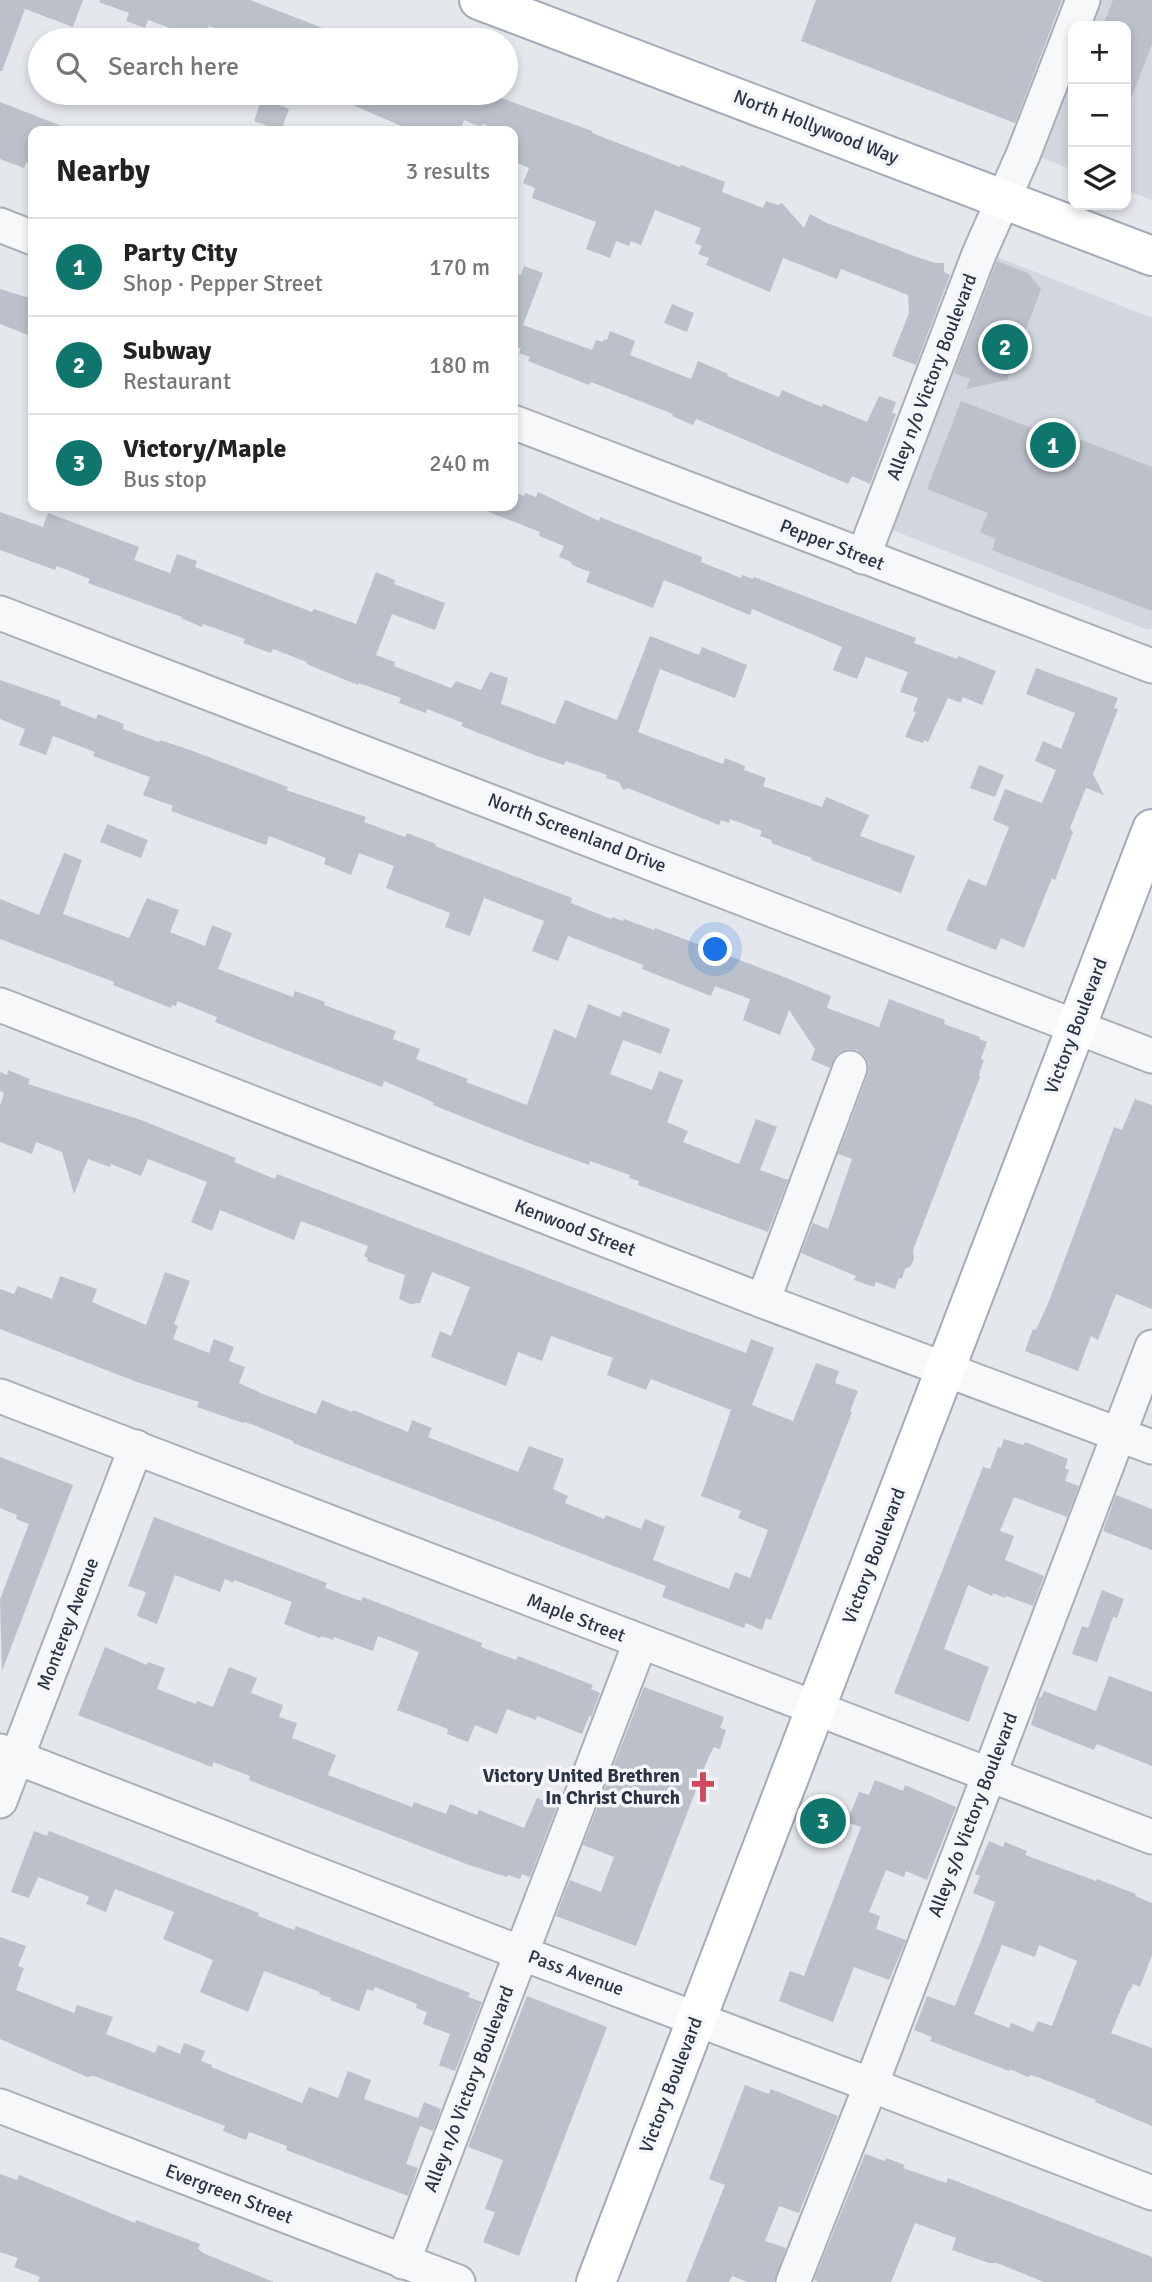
<!DOCTYPE html>
<html lang="en">
<head>
<meta charset="utf-8">
<style>
	body { margin:0; font-family:Signika,sans-serif; background:#f2f2f2; color:#222 }
	.controls { position:absolute; right:21px; top:21px; display:grid; overflow:hidden; border-radius:14px; box-shadow:0 4px 10px #0003 }
	.controls button { width:63px; height:63px; display:grid; place-items:center; padding:0; border:0; border-bottom:2px solid #e0e0e0; background:#fff; color:#222; font:35px sans-serif }
	.you { position:absolute; left:716px; top:950px; width:24px; height:24px; margin:-18px; border:5px solid #fff; border-radius:50%; background:#1a73e8; box-shadow:0 0 0 10px #1a73e833 }
	.badge { display:grid; place-items:center; width:46px; height:46px; border-radius:50%; background:#0f766e; color:#fff; font-size:23px; font-weight:700 }
	.pin { position:absolute; translate:-50% -50%; border:4px solid #fff; box-shadow:0 2px 7px #0006 }
	.list { margin:0; padding:0; list-style:none }
	h2 { display:flex; justify-content:space-between; align-items:center; height:91px; margin:0; padding:0 28px; font-size:30px }
	h2 small { font-size:23px; font-weight:400; color:#767676 }
	.list li { display:grid; grid-template-columns:46px 1fr auto; gap:21px; align-items:center; box-sizing:border-box; height:98px; padding:0 28px; border-top:2px solid #e0e0e0 }
	.list b { display:block; font-size:26px; white-space:nowrap }
	.list p { margin:0; font-size:23px; white-space:nowrap; color:#767676 }
	.list em { font-size:23px; font-style:normal; color:#767676 }
	.icon { flex:none; width:38px; height:38px; fill:none; stroke:currentColor; stroke-width:2; stroke-linecap:round; stroke-linejoin:round }
	.map { position:relative; flex:none; width:1152px; height:2282px; overflow:hidden }
	.search { position:absolute; background:#fff; box-shadow:0 4px 10px #0003; left:28px; top:28px; width:490px; height:77px; display:flex; align-items:center; gap:18px; box-sizing:border-box; padding:0 24px; border-radius:38px; color:#767676; font-size:26px }
	.panel { position:absolute; background:#fff; box-shadow:0 4px 10px #0003; left:28px; top:126px; width:490px; height:385px; border-radius:14px }
	.map>svg:first-child { display:block }
	.built { fill:#d2d6de }
	.building { fill:#bbc0ca; fill-rule:evenodd }
	.lines { fill:none; stroke-linecap:round; stroke-linejoin:round }
	.minor-casing { stroke:#a9aeb7; stroke-width:37 }
	.major-casing { stroke:#a3abb8; stroke-width:42 }
	.minor { stroke:#f7f8fa; stroke-width:33 }
	.major { stroke:#fff; stroke-width:38 }
	.labels { text-anchor:middle; dominant-baseline:central; stroke-width:7; stroke-linejoin:round; paint-order:stroke }
	.street-label { font-size:19px; fill:#2b3445; stroke:#f4f6f9 }
	.poi-label { font-size:19px; font-weight:bold; fill:#2b3445; stroke:#f4f6f9; text-anchor:end }
</style>
</head>
<body>
<div class="map">
<svg width="1152" height="2282" viewBox="0 0 1152 2282">
	<rect width="100%" height="100%" fill="#e4e7ec"/>
	<g class="built">
		<polygon points="1094,0 1152,0 1152,200 1126,190 1126,26 1084,26"/>
		<polygon points="1073,55 1073,170 1035,155"/>
		<polygon points="992,255 1152,318 1152,629 1148,630 887,528"/>
	</g>
	<g class="building">
		<polygon points="0,0 83,0 73,27 25,9 2,71 0,71"/>
		<polygon points="100,0 250,0 349,38 349,40 246,40 209,26 206,35 187,28 184,33 148,20 145,28 126,21 129,13 99,2"/>
		<polygon points="816,0 1062,0 1015,123 801,41"/>
		<polygon points="1113,0 1152,0 1152,44 1127,109 1126,26 1103,26"/>
		<polygon points="325,93 487,93 592,131 592,133 680,167 681,165 725,182 722,192 763,208 766,201 778,205 782,203 804,228 810,214 827,223 914,256 935,263 944,263 944,272 950,275 916,365 892,356 909,313 908,295 841,269 837,279 783,258 770,292 706,265 709,258 698,254 702,246 695,243 701,228 655,210 641,245 631,241 629,246 616,241 610,258 586,249 596,222 532,198 535,188 523,183 529,168 513,161 513,131 502,131 483,124 481,127 464,120 460,131 413,131"/>
		<polygon points="262,98 289,109 281,131 254,121"/>
		<polygon points="0,102 72,130 72,131 33,131 33,166 26,163 24,168 0,159"/>
		<polygon points="997,261 1028,273 1041,289 1007,380 966,389 970,379 954,373"/>
		<polygon points="524,266 543,273 523,325 592,350 596,340 603,342 604,339 607,340 610,331 635,341 630,355 691,379 698,361 728,374 727,376 779,397 782,390 822,407 823,404 867,422 879,396 896,402 892,413 896,414 870,484 852,476 848,484 696,419 693,425 672,416 673,414 591,382 589,385 528,361 530,357 519,353 521,348 513,347 513,272 521,275"/>
		<polygon points="0,289 33,299 33,337 0,324"/>
		<polygon points="672,304 694,313 687,332 664,323"/>
		<polygon points="961,401 1037,430 1039,424 1152,467 1152,611 992,550 996,539 980,532 988,513 927,489"/>
		<polygon points="513,492 524,496 525,493 536,497 538,492 599,521 600,517 702,557 701,562 741,578 742,575 753,579 754,577 916,638 914,643 957,659 958,656 996,671 982,705 963,697 961,703 948,698 928,742 924,740 923,743 905,737 916,712 913,711 918,698 900,692 908,672 866,657 857,679 833,670 842,647 752,609 750,615 664,580 653,608 586,582 590,572 572,565 571,562 559,557 564,546 539,536 540,532 476,507 513,506"/>
		<polygon points="0,512 43,527 48,513 139,547 134,560 170,573 177,554 197,561 195,567 312,612 314,609 356,624 376,572 395,580 394,584 445,603 435,630 392,614 376,655 395,662 394,666 451,688 456,681 481,690 490,672 508,678 501,704 555,724 565,700 617,720 650,636 699,655 702,647 747,665 735,698 660,669 638,732 723,764 725,758 745,766 744,770 766,778 763,786 822,807 826,797 869,815 860,836 915,856 901,893 811,860 812,858 771,843 772,840 760,836 762,831 730,819 729,823 721,820 719,825 628,788 623,790 619,782 606,778 607,775 566,761 564,765 537,756 461,726 463,723 427,709 426,713 399,703 401,698 359,683 358,685 321,670 307,664 307,662 273,649 271,653 243,643 245,639 203,624 202,627 181,618 182,617 88,583 90,579 57,566 55,570 0,550"/>
		<polygon points="1036,668 1118,698 1114,708 1118,709 1093,774 1104,795 1086,788 1070,828 1073,832 1055,880 1052,878 1024,948 1001,938 996,950 946,930 968,879 986,886 1009,827 993,820 1005,789 1042,803 1056,770 1035,761 1043,741 1061,749 1075,713 1026,694"/>
		<polygon points="0,680 61,701 60,705 96,719 98,714 124,724 123,729 159,742 160,740 190,750 288,787 286,790 366,817 364,822 405,837 407,833 436,844 435,846 572,898 571,903 611,919 612,917 623,921 624,919 654,930 655,928 779,975 831,996 827,1008 879,1027 889,999 945,1020 944,1024 980,1037 979,1039 987,1042 981,1059 984,1060 979,1074 980,1077 913,1250 914,1258 911,1266 905,1269 902,1279 899,1278 895,1289 876,1282 874,1287 854,1280 856,1276 801,1253 813,1223 828,1229 852,1159 838,1154 868,1074 869,1064 865,1056 857,1050 848,1049 838,1053 830,1068 811,1060 815,1049 789,1010 780,1035 743,1020 750,999 715,986 711,996 642,969 643,965 568,936 558,961 532,951 544,921 484,898 470,936 445,927 450,913 386,888 394,866 359,853 351,875 324,864 326,858 269,836 266,845 171,811 173,806 143,795 150,777 93,756 95,752 53,736 46,755 19,745 25,729 0,719"/>
		<polygon points="979,765 1004,775 995,797 970,788"/>
		<polygon points="107,824 148,840 141,858 100,842"/>
		<polygon points="64,853 82,860 63,914 129,938 147,898 179,910 170,932 205,946 212,925 232,933 218,969 293,997 295,991 325,1002 324,1005 396,1031 393,1039 420,1049 416,1059 468,1079 466,1082 527,1105 554,1029 576,1038 588,1004 620,1017 623,1011 670,1029 661,1054 623,1040 610,1074 652,1090 659,1071 683,1080 667,1122 688,1131 683,1142 739,1164 756,1119 777,1127 760,1170 788,1180 768,1232 638,1185 639,1181 629,1178 630,1175 590,1161 589,1165 526,1142 433,1105 434,1103 424,1098 384,1081 382,1087 257,1039 215,1022 217,1017 177,1001 176,1006 172,1005 171,1008 113,985 114,982 0,939 0,899 39,915"/>
		<polygon points="8,1070 30,1079 28,1084 141,1120 236,1158 234,1162 275,1179 277,1174 679,1328 746,1353 751,1339 774,1348 752,1405 793,1421 816,1363 839,1371 835,1383 858,1391 850,1411 852,1412 771,1620 766,1618 762,1630 746,1623 744,1628 662,1597 666,1586 293,1443 293,1441 251,1424 244,1422 243,1423 197,1407 199,1402 137,1382 0,1329 0,1289 14,1294 18,1286 52,1299 60,1276 97,1289 92,1302 146,1325 165,1272 190,1281 174,1324 178,1326 173,1339 209,1353 214,1339 234,1347 229,1361 245,1367 239,1383 263,1394 316,1414 322,1400 352,1412 353,1410 408,1432 412,1420 432,1428 428,1437 518,1472 529,1446 564,1459 553,1489 568,1496 565,1503 604,1519 606,1515 641,1529 645,1519 665,1527 653,1560 729,1589 735,1572 750,1578 768,1530 738,1518 741,1511 701,1496 731,1410 651,1379 646,1390 607,1375 613,1358 551,1336 542,1361 518,1352 506,1386 431,1357 440,1331 451,1336 470,1287 432,1272 420,1303 410,1304 399,1299 405,1275 367,1261 368,1258 364,1256 368,1246 301,1221 294,1240 220,1210 212,1231 191,1222 207,1182 148,1159 141,1176 111,1164 110,1167 88,1159 74,1194 62,1152 36,1142 32,1154 0,1142 0,1106 4,1093 0,1091 0,1072 7,1075"/>
		<polygon points="1135,1099 1152,1105 1152,1309 1116,1294 1098,1340 1091,1336 1078,1371 1025,1351 1033,1329 1036,1330 1049,1301 1114,1127 1122,1130"/>
		<polygon points="1004,1439 1023,1445 1025,1442 1068,1459 1065,1468 1069,1470 1065,1481 1079,1486 1067,1517 1014,1497 1000,1531 1014,1536 1005,1560 1044,1576 1033,1606 1006,1596 1005,1598 993,1593 992,1596 968,1585 944,1649 989,1667 969,1722 894,1693 983,1467 990,1469 998,1447 1001,1448"/>
		<polygon points="0,1457 73,1485 2,1671 0,1599 29,1524 16,1519 17,1515 0,1508"/>
		<polygon points="1116,1495 1152,1509 1152,1550 1103,1531"/>
		<polygon points="154,1517 327,1583 325,1588 361,1601 363,1597 482,1643 481,1647 516,1660 518,1656 593,1685 591,1689 600,1693 591,1717 589,1716 582,1734 537,1716 536,1720 507,1709 497,1734 475,1725 468,1742 447,1734 448,1729 397,1710 419,1652 378,1636 373,1651 334,1637 333,1640 321,1636 320,1638 284,1624 292,1602 234,1580 233,1583 225,1579 220,1592 175,1575 157,1624 137,1616 146,1592 128,1586"/>
		<polygon points="1102,1590 1124,1599 1117,1618 1113,1617 1097,1662 1072,1654 1082,1626 1088,1628"/>
		<polygon points="105,1647 147,1665 148,1662 165,1668 157,1689 196,1704 197,1701 213,1707 229,1667 257,1678 251,1693 283,1705 279,1717 297,1723 292,1738 336,1755 328,1775 412,1807 414,1802 446,1814 450,1804 477,1815 479,1810 524,1828 537,1798 557,1806 530,1877 522,1874 520,1879 508,1875 507,1877 469,1865 249,1780 250,1776 213,1762 212,1767 78,1715"/>
		<polygon points="1109,1676 1152,1692 1152,1766 1097,1744 1094,1750 1031,1725 1039,1697 1041,1698 1044,1691 1096,1711"/>
		<polygon points="644,1687 724,1717 720,1728 726,1730 720,1749 714,1747 709,1756 636,1946 556,1916 570,1880 601,1892 614,1857 583,1845"/>
		<polygon points="875,1780 903,1791 905,1785 956,1807 927,1880 906,1871 904,1877 886,1870 869,1912 880,1916 876,1929 906,1940 889,1980 854,1967 833,2022 779,2001 790,1971 804,1976 861,1827 847,1822 859,1792 869,1795"/>
		<polygon points="34,1831 47,1836 49,1831 259,1913 258,1916 294,1930 296,1926 470,1993 468,1997 482,2002 455,2071 439,2065 450,2034 423,2024 427,2012 416,2008 417,2004 375,1987 373,1991 367,1989 359,2011 330,2000 331,1998 319,1994 320,1992 264,1971 248,2012 200,1992 213,1960 163,1939 174,1912 115,1889 106,1912 86,1904 89,1897 85,1895 38,1877 29,1898 11,1892"/>
		<path d="M989,1841L1003,1847L1005,1842L1027,1851L1025,1855L1096,1881L1097,1879L1136,1894L1135,1896L1152,1903V1955L1140,1987L1133,1984L1130,1991L1129,1990L1111,2033L1152,2048V2126L1095,2102L1096,2100L1040,2078L1031,2075L1028,2077L1010,2069L1009,2071L930,2041L932,2037L914,2030L927,1996L955,2006L984,1933L995,1902L973,1893L980,1876L975,1874ZM1002,1945L1035,1957L1039,1945L1077,1961L1052,2026L1038,2021L1033,2032L1011,2023L1009,2028L974,2014Z"/>
		<polygon points="0,1937 26,1946 18,1966 24,1968 16,1990 74,2013 77,2005 113,2017 106,2034 155,2053 158,2045 180,2054 184,2043 205,2051 201,2061 212,2065 211,2067 302,2103 309,2087 338,2098 348,2071 371,2080 364,2099 418,2118 424,2102 441,2109 433,2131 420,2126 406,2164 418,2168 408,2196 286,2150 287,2146 249,2132 246,2140 223,2131 225,2126 94,2076 87,2077 0,2039"/>
		<polygon points="527,1996 607,2027 519,2256 483,2242 495,2212 485,2209 503,2160 468,2147"/>
		<polygon points="745,2085 769,2094 771,2089 838,2116 799,2213 779,2206 765,2241 786,2248 774,2282 748,2282 732,2276 729,2282 686,2282 725,2185 709,2179"/>
		<polygon points="865,2154 885,2161 886,2158 905,2165 903,2168 946,2183 948,2178 1152,2257 1152,2282 1044,2282 997,2263 989,2263 952,2250 956,2238 915,2223 891,2282 819,2282 814,2280"/>
		<polygon points="0,2174 17,2180 19,2175 135,2223 136,2220 200,2244 198,2249 205,2254 274,2282 38,2282 40,2277 14,2267 18,2258 0,2252"/>
	</g>
	<g class="lines">
		<defs>
			<g id="minor">
				<polyline points="0,225 33,238"/>
				<polyline points="513,422 1152,666"/>
				<polyline points="863,557 979,254 1023,155 1083,0"/>
				<polyline points="0,613 1152,1056"/>
				<polyline points="0,1005 763,1301 1152,1447"/>
				<polyline points="763,1301 850,1068"/>
				<polyline points="0,1396 1152,1837"/>
				<polyline points="0,1751 521,1953 871,2085 1152,2193"/>
				<polyline points="0,1801 136,1447"/>
				<polyline points="0,2106 458,2282"/>
				<polyline points="403,2262 640,1643"/>
				<polyline points="793,2282 871,2085 1152,1347"/>
			</g>
			<g id="major">
				<polyline points="479,0 1152,256"/>
				<polyline points="596,2282 1152,829"/>
			</g>
		</defs>
		<use href="#minor" class="minor-casing"/>
		<use href="#major" class="major-casing"/>
		<use href="#minor" class="minor"/>
		<use href="#major" class="major"/>
	</g>
	<defs>
		<symbol id="church-bare" viewBox="-9 -9 18 18"><path d="M-1.2-6h2.4v3.5h3.3v2.4h-3.3V6h-2.4V-.1h-3.3v-2.4h3.3Z" fill="#d1495b" stroke="#f4f6f9" stroke-width="2.5" paint-order="stroke"/></symbol>
	</defs>
	<g fill-rule="evenodd">
		<use href="#church-bare" x="681" y="1765" width="44" height="44"/>
	</g>
	<g class="labels">
		<g class="street-label">
			<text transform="translate(816 127) rotate(21)">North Hollywood Way</text>
			<text transform="translate(932 377) rotate(-69)">Alley n/o Victory Boulevard</text>
			<text transform="translate(832 545) rotate(21)">Pepper Street</text>
			<text transform="translate(577 833) rotate(21)">North Screenland Drive</text>
			<text transform="translate(1076 1026) rotate(-69)">Victory Boulevard</text>
			<text transform="translate(575 1228) rotate(21)">Kenwood Street</text>
			<text transform="translate(874 1556) rotate(-69)">Victory Boulevard</text>
			<text transform="translate(576 1618) rotate(21)">Maple Street</text>
			<text transform="translate(68 1624) rotate(-69)">Monterey Avenue</text>
			<text transform="translate(973 1815) rotate(-69)">Alley s/o Victory Boulevard</text>
			<text transform="translate(576 1973) rotate(20)">Pass Avenue</text>
			<text transform="translate(671 2085) rotate(-69)">Victory Boulevard</text>
			<text transform="translate(469 2089) rotate(-69)">Alley n/o Victory Boulevard</text>
			<text transform="translate(229 2194) rotate(21)">Evergreen Street</text>
		</g>
		<g class="poi-label">
			<text x="680" y="1776">Victory United Brethren<tspan x="680" dy="22">In Christ Church</tspan></text>
		</g>
	</g>
</svg>
<div class="controls">
<button>+</button>
<button>−</button>
<button><svg class="icon" aria-label="layers" viewBox="0 0 24 24"><path d="M12 4l9 5-9 5-9-5zM3 14l9 5 9-5"/></svg></button>
</div>
<div class="you"></div>
<div class="pin badge" style="left:1053px;top:445px">1</div>
<div class="pin badge" style="left:1005px;top:347px">2</div>
<div class="pin badge" style="left:823px;top:1821px">3</div>
<div class="search"><svg class="icon" aria-label="search" viewBox="0 0 24 24"><circle cx="10" cy="10" r="6"/><path d="M15 15l6 6"/></svg>Search here</div>
<section class="panel">
<h2>Nearby<small>3 results</small></h2>
<ul class="list">
<li><span class="badge">1</span><div><b>Party City</b><p>Shop · Pepper Street</p></div><em>170 m</em></li>
<li><span class="badge">2</span><div><b>Subway</b><p>Restaurant</p></div><em>180 m</em></li>
<li><span class="badge">3</span><div><b>Victory/Maple</b><p>Bus stop</p></div><em>240 m</em></li>
</ul>
</section>
</div>
</body>
</html>
